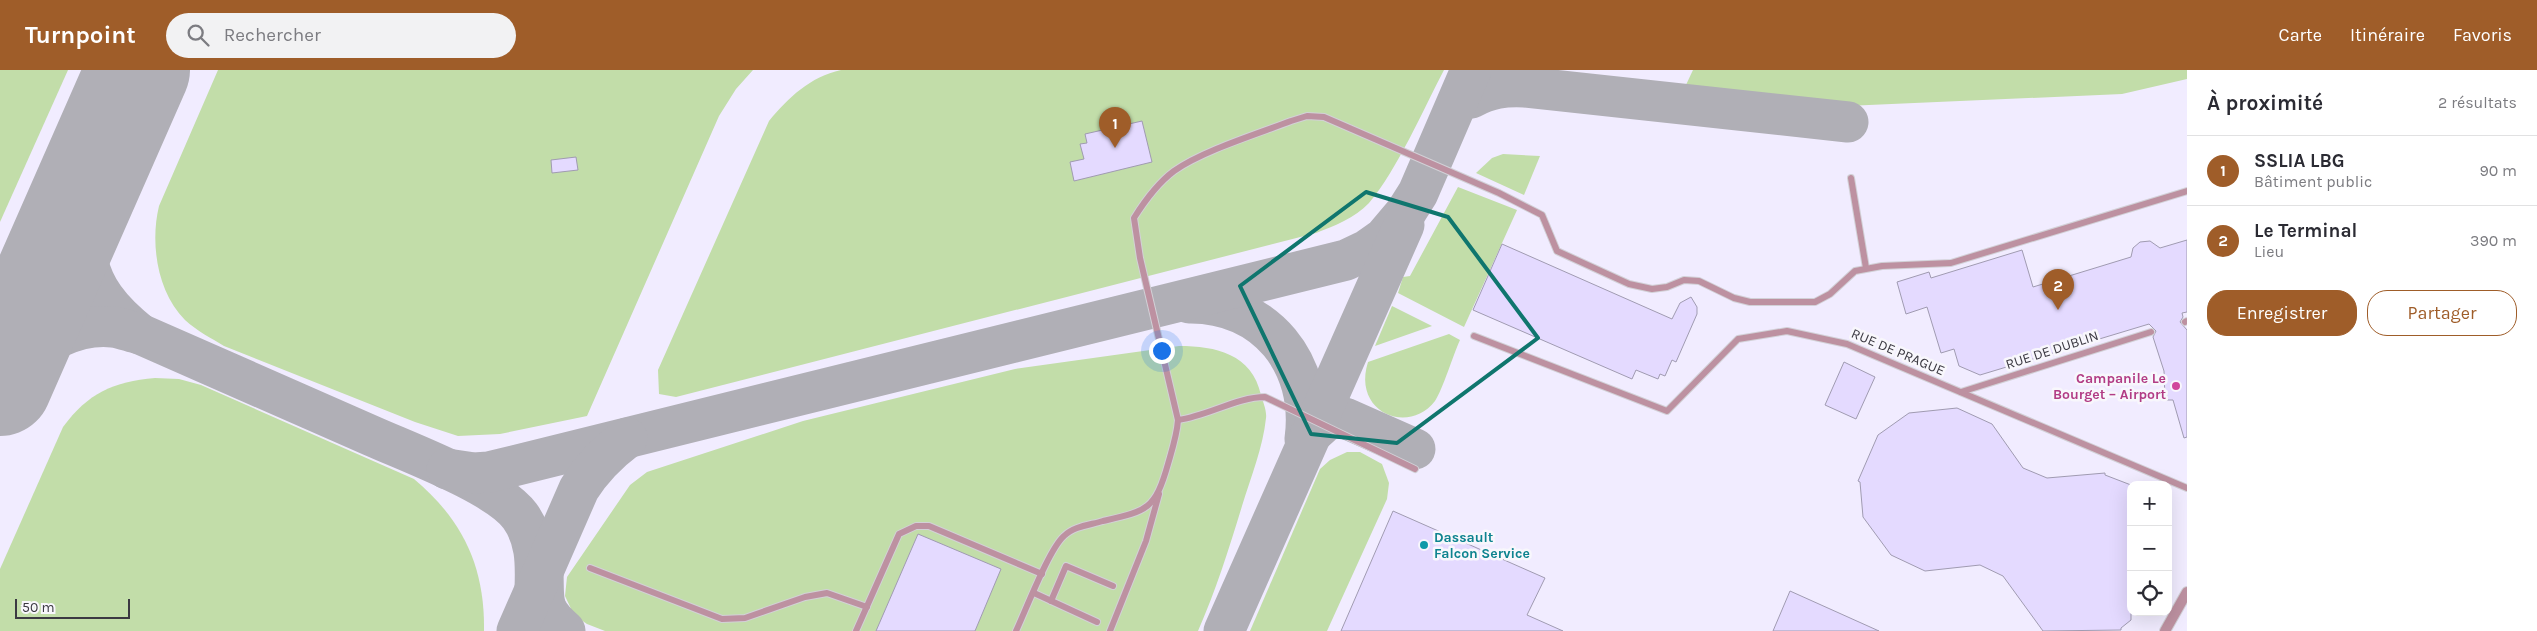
<!DOCTYPE html>
<html lang="fr">
<head>
<meta charset="utf-8">
<style>
	body { margin:0; font-family:Karla,sans-serif; background:#f2f2f3; color:#2b2b33 }
	.controls { position:absolute; right:15px; bottom:15px; display:grid; overflow:hidden; border-radius:10px; box-shadow:0 5px 20px #0002 }
	.controls button { width:45px; height:45px; display:grid; place-items:center; padding:0; border:0; border-bottom:1px solid #e1e1e2; background:#fff; color:#2b2b33; font:25px sans-serif }
	.scale { position:absolute; left:15px; bottom:12px; width:115px; box-sizing:border-box; padding-left:5px; border:2px solid #3b3942; border-top:0; font-size:14px; line-height:18px; white-space:nowrap; color:#3b3942; -webkit-text-stroke:4px #f8f7fc; paint-order:stroke }
	.you { position:absolute; left:1161px; top:280px; width:18px; height:18px; margin:-12px; border:4px solid #fff; border-radius:50%; background:#1a73e8; box-shadow:0 0 0 8px #1a73e833 }
	.badge { display:grid; place-items:center; width:32px; height:32px; border-radius:50%; background:#9f5d29; color:#fff; font-size:16px; font-weight:700 }
	.pin { position:absolute; translate:-50% -41px; filter:drop-shadow(0 1px 2px #0008) }
	.pin::after { content:''; position:absolute; top:26px; width:18px; height:15px; background:inherit; clip-path:polygon(0 0,100% 0,50% 100%) }
	.list { margin:0; padding:0; list-style:none }
	h2 { display:flex; justify-content:space-between; align-items:center; height:65px; margin:0; padding:0 20px; font-size:21px }
	h2 small { font-size:16px; font-weight:400; color:#7c7c81 }
	.list li { display:grid; grid-template-columns:32px 1fr auto; gap:15px; align-items:center; box-sizing:border-box; height:70px; padding:0 20px; border-top:1px solid #e1e1e2 }
	.list b { display:block; font-size:19px; white-space:nowrap }
	.list p { margin:0; font-size:16px; white-space:nowrap; color:#7c7c81 }
	.list em { font-size:16px; font-style:normal; color:#7c7c81 }
	.actions { display:flex; gap:10px; padding:15px 20px }
	.actions a { flex:1; padding:11px 0; border:1px solid #9f5d29; border-radius:20px; text-align:center; font-size:18px; color:#9f5d29 }
	.actions .main { background:#9f5d29; color:#fff }
	.icon { flex:none; width:28px; height:28px; fill:none; stroke:currentColor; stroke-width:2; stroke-linecap:round; stroke-linejoin:round }
	.map { position:relative; flex:none; width:2187px; height:561px; overflow:hidden }
	header { display:flex; align-items:center; gap:30px; box-sizing:border-box; height:70px; padding:0 25px; background:#9f5d29; color:#fff }
	header strong { font-size:24px }
	nav { display:flex; gap:28px; margin-inline-start:auto; font-size:18px }
	.search { width:350px; height:45px; background:#f2f2f3; display:flex; align-items:center; gap:12px; box-sizing:border-box; padding:0 18px; border-radius:28px; color:#7c7c81; font-size:19px }
	main { display:flex }
	aside { flex:1; background:#fff }
	.map>svg:first-child { display:block }
	.built { fill:#f1ecff; fill-rule:evenodd }
	.green { fill:#c2dda9 }
	.lines { fill:none; stroke-linecap:round; stroke-linejoin:round }
	.taxiway { stroke:#b0afb6; stroke-width:41 }
	.runway { stroke:#b0afb6; stroke-width:104 }
	.building { fill:#e4daff; stroke:#a09bb1 }
	.lane-casing { stroke:#d2d1d7; stroke-width:8 }
	.street-casing { stroke:#d2d1d7; stroke-width:12 }
	.lane { stroke:#bd91a1; stroke-width:6 }
	.street { stroke:#bd91a1; stroke-width:10 }
	.marked { fill:none; stroke:#0f766e; stroke-width:4; stroke-linejoin:round }
	.hotel-dot { fill:#d1479c; stroke:#f8f7fc; stroke-width:2 }
	.culture-dot { fill:#0f9aa8; stroke:#f8f7fc; stroke-width:2 }
	.labels { text-anchor:middle; dominant-baseline:central; stroke-width:5; stroke-linejoin:round; paint-order:stroke }
	.street-label { font-size:14px; fill:#3b3942; stroke:#f8f7fc }
	.hotel-label { font-size:14px; font-weight:bold; fill:#b23c85; stroke:#f8f7fc; text-anchor:end }
	.culture-label { font-size:14px; font-weight:bold; fill:#0d838f; stroke:#f8f7fc; text-anchor:start }
</style>
</head>
<body>
<header>
<strong>Turnpoint</strong>
<div class="search"><svg class="icon" aria-label="search" viewBox="0 0 24 24"><circle cx="10" cy="10" r="6"/><path d="M15 15l6 6"/></svg>Rechercher</div>
<nav><a>Carte</a><a>Itinéraire</a><a>Favoris</a></nav>
</header>
<main>
<div class="map">
<svg width="2187" height="561" viewBox="0 0 2187 561">
	<rect width="100%" height="100%" fill="#f8f7fc"/>
	<path class="built" d="M0,0H2187V561H0ZM2131,415H2168V542H2131Z"/>
	<g class="green">
		<polygon points="0,0 68,0 0,152"/>
		<path d="M218,0H753L736,19L719,46L587,346L500,364L458,366L415,352L224,276C211,268 197,261 185,250C157,222 150,173 159,136Z"/>
		<path d="M841,0H1444C1423,40 1397,100 1369,133C1355,148 1334,156 1316,163L676,327L659,324L658,300L769,51C789,27 810,7 841,0Z"/>
		<polygon points="1693,0 2187,0 2187,9 2122,24 1846,36 1685,17"/>
		<polygon points="1503,84 1540,86 1524,125 1476,103 1492,88"/>
		<polygon points="1458,117 1517,140 1464,257 1398,223 1403,207 1410,206"/>
		<polygon points="1392,236 1432,256 1375,276"/>
		<path d="M1449,264L1460,270C1453,285 1443,319 1435,331C1408,366 1352,342 1368,292Z"/>
		<path d="M1179,276C1216,276 1252,284 1261,325C1263,332 1267,341 1266,348C1263,377 1251,407 1242,436C1229,479 1216,520 1198,561H605L587,554L574,545L565,526L567,507L630,415L647,402L803,351L1015,299Z"/>
		<path d="M155,308L179,309L201,315L414,409C463,450 485,497 484,561H0V499L63,357C88,323 113,312 155,308Z"/>
		<polygon points="1347,382 1360,382 1382,394 1389,413 1387,429 1327,561 1250,561 1320,399 1330,390"/>
	</g>
	<g class="lines">
		<g class="taxiway">
			<path d="M1471,28C1490,18 1504,16 1525,17L1848,52"/>
			<path d="M93,103C80,176 77,214 140,264"/>
			<path d="M1189,233C1266,232 1315,294 1305,369"/>
			<path d="M0,325C5,317 9,306 16,299C41,273 76,253 113,257C122,258 131,262 140,264C217,298 294,332 372,366C410,383 497,415 520,446C536,468 536,493 535,519"/>
			<polyline points="1309,366 1328,349 1345,348 1415,379"/>
			<polyline points="447,399 474,403 489,402 1346,190 1367,180 1384,168 1406,142 1418,123 1471,0"/>
			<path d="M543,502C544,533 540,539 565,561"/>
			<path d="M517,561L579,419C592,398 607,383 627,368"/>
			<polyline points="1224,561 1404,155"/>
		</g>
		<polyline class="runway" points="0,314 138,0"/>
	</g>
	<g class="building">
		<polygon points="1142,51 1152,92 1074,111 1070,92 1084,89 1080,74 1087,73 1085,64"/>
		<polygon points="576,87 578,100 552,103 551,90"/>
		<polygon points="2187,170 2187,242 2182,243 2183,247 2180,252 2187,260 2187,367 2184,368 2173,330 2165,330 2164,301 2153,267 2156,261 2149,254 1980,305 1959,296 1954,279 1941,283 1927,237 1906,244 1897,212 1929,202 1931,208 2022,180 2033,217 2131,187 2133,178 2140,172 2150,171 2160,178"/>
		<polygon points="1502,174 1672,249 1680,233 1691,227 1697,237 1697,244 1676,292 1672,290 1665,306 1660,304 1658,309 1636,300 1632,309 1473,240"/>
		<polygon points="1844,292 1875,307 1856,349 1825,335"/>
		<polygon points="1957,338 1992,354 2023,398 2047,408 2105,403 2105,405 2131,415 2131,550 2121,558 2121,560 2043,561 2003,506 1980,495 1925,501 1891,485 1863,447 1860,412 1858,411 1878,365 1909,343"/>
		<polygon points="1393,441 1545,508 1527,545 1563,561 1341,561"/>
		<polygon points="918,464 1001,499 975,561 876,561"/>
		<polygon points="1790,521 1879,561 1773,561"/>
	</g>
	<g class="lines">
		<defs>
			<g id="lane">
				<polyline points="1851,108 1866,198"/>
				<polyline points="2185,252 2187,251"/>
				<polyline points="1474,266 1667,341 1738,269 1787,261 1847,274 2187,418"/>
				<polyline points="1961,322 2151,262"/>
				<path d="M1178,350C1208,346 1237,327 1265,327L1415,399"/>
				<polyline points="590,498 722,549 745,548 805,527 827,523 867,537"/>
				<polyline points="1034,523 1097,552"/>
				<polyline points="1051,531 1066,496 1113,516"/>
				<polyline points="856,561 899,464 916,456 929,456 1042,504"/>
				<path d="M1016,561C1026,540 1049,479 1064,466C1074,456 1090,455 1103,451C1147,441 1155,440 1168,394C1172,380 1177,365 1178,350L1140,188L1134,148C1144,132 1158,113 1174,101C1202,81 1257,64 1291,51L1307,46L1324,47L1499,123L1542,145L1557,181L1629,214L1652,219L1667,217L1684,210L1699,211L1734,228L1750,232H1815L1830,224L1855,201L1882,196L1951,193L2187,121"/>
				<polyline points="1110,561 1146,471 1159,424"/>
			</g>
			<polyline id="street" points="2165,561 2187,522"/>
		</defs>
		<use href="#lane" class="lane-casing"/>
		<use href="#street" class="street-casing"/>
		<use href="#lane" class="lane"/>
		<use href="#street" class="street"/>
	</g>
	<path class="marked" d="M1366,122L1448,147L1538,268L1397,373L1311,364L1240,216Z"/>
	<circle class="hotel-dot" cx="2176" cy="316" r="5"/>
	<circle class="culture-dot" cx="1424" cy="475" r="5"/>
	<g class="labels">
		<g class="street-label">
			<text transform="translate(2052 280) rotate(-18)">RUE DE DUBLIN</text>
			<text transform="translate(1898 282) rotate(23)">RUE DE PRAGUE</text>
		</g>
		<g class="hotel-label">
			<text x="2166" y="308">Campanile Le<tspan x="2166" dy="16">Bourget – Airport</tspan></text>
		</g>
		<g class="culture-label">
			<text x="1434" y="467">Dassault<tspan x="1434" dy="16">Falcon Service</tspan></text>
		</g>
	</g>
</svg>
<div class="controls">
<button>+</button>
<button>−</button>
<button><svg class="icon" aria-label="locate" viewBox="0 0 24 24"><circle cx="12" cy="12" r="6"/><path d="M12 2v4M12 18v4M2 12h4M18 12h4"/></svg></button>
</div>
<div class="scale">50 m</div>
<div class="you"></div>
<div class="pin badge" style="left:1115px;top:78px">1</div>
<div class="pin badge" style="left:2058px;top:240px">2</div>
</div>
<aside>
<h2>À proximité<small>2 résultats</small></h2>
<ul class="list">
<li><span class="badge">1</span><div><b>SSLIA LBG</b><p>Bâtiment public</p></div><em>90 m</em></li>
<li><span class="badge">2</span><div><b>Le Terminal</b><p>Lieu</p></div><em>390 m</em></li>
</ul>
<div class="actions"><a class="main">Enregistrer</a><a>Partager</a></div>
</aside>
</main>
</body>
</html>
